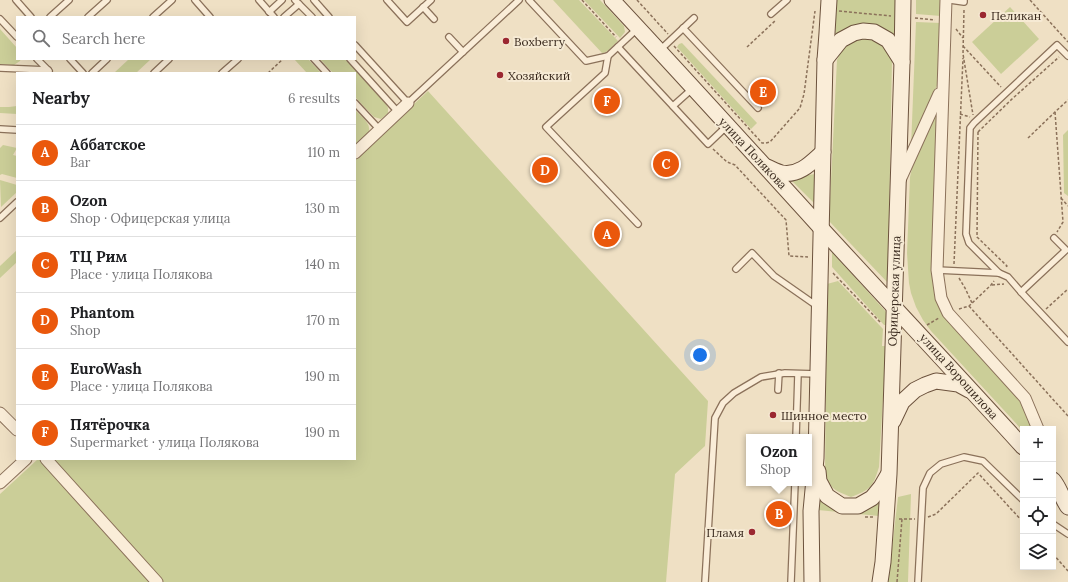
<!DOCTYPE html>
<html lang="en">
<head>
<meta charset="utf-8">
<style>
	body { margin:0; font-family:Lora,serif; background:#f6f6f6; color:#202124 }
	.controls { position:absolute; right:12px; bottom:12px; display:grid; overflow:hidden; border-radius:0px; box-shadow:0 4px 16px #0002 }
	.controls button { width:36px; height:36px; display:grid; place-items:center; padding:0; border:0; border-bottom:1px solid #e0e0e0; background:#fff; color:#202124; font:20px sans-serif }
	.you { position:absolute; left:700px; top:355px; width:14px; height:14px; margin:-10px; border:3px solid #fff; border-radius:50%; background:#1a73e8; box-shadow:0 0 0 6px #1a73e833 }
	.badge { display:grid; place-items:center; width:26px; height:26px; border-radius:50%; background:#ea580c; color:#fff; font-size:13px; font-weight:700 }
	.pin { position:absolute; translate:-50% -50%; border:2px solid #fff; box-shadow:0 1px 4px #0006 }
	.popup { position:absolute; left:746px; top:434px; width:66px; height:52px; box-sizing:border-box; display:grid; place-content:center; border-radius:0px; background:#fff; filter:drop-shadow(0 1px 3px #0005); font-size:13px; white-space:nowrap; color:#757577 }
	.popup b { font-size:15px; color:#202124 }
	.popup::after { content:''; position:absolute; left:50%; top:100%; margin-left:-8px; border:8px solid transparent; border-top-color:#fff }
	.list { margin:0; padding:0; list-style:none }
	h2 { display:flex; justify-content:space-between; align-items:center; height:52px; margin:0; padding:0 16px; font-size:17px }
	h2 small { font-size:13px; font-weight:400; color:#757577 }
	.list li { display:grid; grid-template-columns:26px 1fr auto; gap:12px; align-items:center; box-sizing:border-box; height:56px; padding:0 16px; border-top:1px solid #e0e0e0 }
	.list b { display:block; font-size:15px; white-space:nowrap }
	.list p { margin:0; font-size:13px; white-space:nowrap; color:#757577 }
	.list em { font-size:13px; font-style:normal; color:#757577 }
	.icon { flex:none; width:22px; height:22px; fill:none; stroke:currentColor; stroke-width:2; stroke-linecap:round; stroke-linejoin:round }
	.map { position:relative; flex:none; width:1068px; height:582px; overflow:hidden }
	.search { position:absolute; background:#fff; box-shadow:0 4px 16px #0002; left:16px; top:16px; width:340px; height:44px; display:flex; align-items:center; gap:10px; box-sizing:border-box; padding:0 14px; border-radius:0px; color:#757577; font-size:15px }
	.panel { position:absolute; background:#fff; box-shadow:0 4px 16px #0002; left:16px; top:72px; width:340px; height:388px; border-radius:0px }
	.map>svg:first-child { display:block }
	.green { fill:#cbce98 }
	.lines { fill:none; stroke-linecap:round; stroke-linejoin:round }
	.lane-casing { stroke:#8b715a; stroke-width:8 }
	.street-casing { stroke:#8b715a; stroke-width:13 }
	.secondary-casing { stroke:#6c523d; stroke-width:17 }
	.path { stroke:#8b715a; stroke-width:1.5; stroke-dasharray:3 2; stroke-linecap:butt }
	.lane { stroke:#faedd8; stroke-width:5.5 }
	.street { stroke:#faedd8; stroke-width:11 }
	.secondary { stroke:#faedd8; stroke-width:15 }
	.poi-dot { fill:#9b2831; stroke:#f6ead4; stroke-width:1.5 }
	.labels { text-anchor:middle; dominant-baseline:central; stroke-width:4; stroke-linejoin:round; paint-order:stroke }
	.poi-label { font-size:12px; fill:#3a2a1e; stroke:#f6ead4; text-anchor:start }
	.street-label { font-size:12px; fill:#3a2a1e; stroke:#f6ead4 }
</style>
</head>
<body>
<div class="map">
<svg width="1068" height="582" viewBox="0 0 1068 582">
	<rect width="100%" height="100%" fill="#efe0c4"/>
	<g class="green">
		<path d="M553,0H579L618,41C613,45 608,53 602,53Z"/>
		<polygon points="584,0 600,0 624,26 625,32 620,38"/>
		<polygon points="837,0 898,0 898,40 835,37"/>
		<polygon points="916,0 941,0 941,16 916,14"/>
		<polygon points="1010,7 1039,39 1001,74 972,42"/>
		<polygon points="916,22 941,23 938,83 911,147"/>
		<polygon points="0,29 17,48 17,59 21,59 20,61 14,65 0,64"/>
		<polygon points="859,38 871,39 885,47 892,60 888,283 829,221 837,60 843,46"/>
		<polygon points="682,43 757,123 751,129 677,47 679,44"/>
		<polygon points="129,59 151,59 136,73 114,73"/>
		<polygon points="294,59 308,59 321,73 307,73"/>
		<polygon points="320,59 345,59 386,104 388,108 388,113 381,119 374,117 355,97 355,73 333,73"/>
		<polygon points="428,91 708,401 705,446 675,474 666,582 0,582 0,494 38,459 355,459 355,159"/>
		<polygon points="17,106 17,114 0,113 0,107 9,107"/>
		<polygon points="938,106 936,291 1025,400 1036,429 1023,429 1023,431 931,331 923,320 916,307 911,293 909,283 907,253 910,177 914,160"/>
		<path d="M355,110C361,116 371,123 369,132L355,145Z"/>
		<polygon points="1068,130 1068,196 1064,193 1063,135"/>
		<polygon points="3,145 17,148 13,155 17,156 17,178 2,174 0,175 0,148"/>
		<polygon points="815,174 814,203 788,177 802,176"/>
		<polygon points="0,180 17,185 17,192 1,207"/>
		<polygon points="17,250 17,262 0,278 0,266"/>
		<polygon points="832,252 888,314 888,325 884,325 832,267"/>
		<path d="M838,281L883,329L882,346H886L879,467C873,487 870,490 851,497C834,490 829,489 825,470L827,284Z"/>
		<polygon points="819,492 867,506 880,502 879,516 818,510"/>
		<polygon points="911,494 908,582 888,582 898,497"/>
	</g>
	<g class="lines">
		<defs>
			<g id="lane">
				<polyline points="16,0 31,17"/>
				<polyline points="195,0 210,17"/>
				<polyline points="259,0 274,17"/>
				<polyline points="295,0 312,17"/>
				<polyline points="314,0 329,17"/>
				<polyline points="387,0 407,22 431,0"/>
				<polyline points="529,0 586,61 608,56 638,28"/>
				<polyline points="950,0 964,2 964,0"/>
				<polyline points="423,7 434,19"/>
				<polyline points="269,12 282,0"/>
				<polyline points="771,14 787,0"/>
				<polyline points="50,17 69,0"/>
				<polyline points="88,17 107,0"/>
				<polyline points="153,17 172,0"/>
				<polyline points="284,17 299,4"/>
				<polyline points="0,19 17,37"/>
				<polyline points="683,28 758,108"/>
				<polyline points="449,37 463,52"/>
				<polyline points="355,45 408,103 519,0"/>
				<polyline points="618,47 708,144 727,126"/>
				<polyline points="659,51 694,18"/>
				<polyline points="608,56 605,73 546,127 638,224"/>
				<polyline points="37,59 49,71"/>
				<polyline points="70,59 83,73"/>
				<polyline points="314,59 327,73"/>
				<polyline points="350,59 398,112"/>
				<polyline points="0,68 48,70"/>
				<polyline points="92,73 107,59"/>
				<polyline points="154,73 169,59"/>
				<polyline points="222,73 238,59"/>
				<polyline points="355,103 380,130"/>
				<polyline points="673,106 692,89"/>
				<polyline points="0,129 17,130"/>
				<polyline points="0,218 17,202"/>
				<polyline points="736,269 752,253 774,276 817,306"/>
				<polyline points="937,270 999,273 1008,277 1021,292 1068,342"/>
				<polyline points="999,273 969,243 966,234 970,128 974,123 1057,45 1068,56"/>
				<polyline points="1021,292 1066,250 1054,238"/>
				<polyline points="778,390 779,373"/>
				<polyline points="796,437 798,374"/>
				<polyline points="1053,524 1068,534"/>
				<polyline points="705,582 715,418 723,403 734,393 761,377 785,373 817,374"/>
				<polyline points="791,582 795,483"/>
				<polyline points="918,582 923,488 930,473 941,464 964,457 983,461 1023,500"/>
			</g>
			<g id="street">
				<polyline points="946,0 937,270 941,298 948,313 1025,398 1038,429"/>
				<polyline points="355,153 408,103"/>
				<polyline points="900,180 939,94"/>
				<polyline points="0,413 17,430"/>
				<polyline points="46,459 157,582"/>
				<polyline points="0,483 26,459"/>
			</g>
			<g id="secondary">
				<path d="M612,0C682,75 751,151 820,227C888,301 956,373 1023,447"/>
				<polyline points="825,60 841,40 854,33 863,31 874,32 888,40 902,62"/>
				<path d="M767,167C772,169 777,172 782,173C799,176 811,163 823,152"/>
				<polyline points="893,421 902,402 915,390 925,385 936,381 958,384 969,390"/>
				<polyline points="818,471 819,481 827,496 842,506 858,506 872,498 881,487 888,475"/>
				<path d="M1053,480C1060,488 1062,499 1068,507"/>
				<polyline points="812,582 811,511 816,458 825,60 827,33 829,0"/>
				<polyline points="880,582 883,562 889,474 902,62 903,0"/>
			</g>
		</defs>
		<use href="#lane" class="lane-casing"/>
		<use href="#street" class="street-casing"/>
		<use href="#secondary" class="secondary-casing"/>
		<g class="path">
			<polyline points="582,0 616,37"/>
			<polyline points="637,0 668,34"/>
			<polyline points="1030,0 1068,42"/>
			<polyline points="964,10 963,54 973,115"/>
			<polyline points="839,11 891,16"/>
			<polyline points="915,18 935,20"/>
			<polyline points="956,29 963,38"/>
			<polyline points="674,46 762,143 766,143 770,142 800,108 804,94 815,11"/>
			<polyline points="963,46 1001,87"/>
			<polyline points="747,47 776,20"/>
			<polyline points="268,73 283,59"/>
			<polyline points="1055,112 1063,222 1057,232"/>
			<polyline points="960,114 970,117"/>
			<polyline points="978,132 977,237 1007,266 1005,267"/>
			<polyline points="978,132 1012,99 1059,57"/>
			<polyline points="1028,138 1055,112 1068,100"/>
			<polyline points="713,149 727,162 735,165 786,220 789,256 808,257"/>
			<polyline points="1061,198 1068,206"/>
			<polyline points="954,264 963,58"/>
			<polyline points="833,273 881,323"/>
			<polyline points="959,278 965,288 972,303"/>
			<polyline points="992,285 1004,284"/>
			<polyline points="969,306 1068,416"/>
			<polyline points="959,309 969,306 991,285 994,281"/>
			<polyline points="1046,309 1068,289"/>
			<polyline points="927,325 939,318"/>
			<polyline points="865,517 873,517"/>
			<polyline points="928,517 936,514 978,473 1023,522"/>
			<polyline points="899,519 915,519"/>
			<polyline points="1053,554 1068,571"/>
			<polyline points="897,582 902,519"/>
		</g>
		<use href="#lane" class="lane"/>
		<use href="#street" class="street"/>
		<use href="#secondary" class="secondary"/>
	</g>
	<g class="poi-dot">
		<circle cx="983" cy="15" r="4"/>
		<circle cx="506" cy="41" r="4"/>
		<circle cx="500" cy="75" r="4"/>
		<circle cx="773" cy="415" r="4"/>
		<circle cx="752" cy="532" r="4"/>
	</g>
	<g class="labels">
		<g class="poi-label">
			<text x="991" y="15">Пеликан</text>
			<text x="514" y="41">Boxberry</text>
			<text x="508" y="75">Хозяйский</text>
			<text x="781" y="415">Шинное место</text>
			<text x="744" y="532" text-anchor="end">Пламя</text>
		</g>
		<g class="street-label">
			<text transform="translate(753 153) rotate(47)">улица Полякова</text>
			<text transform="translate(894 291) rotate(-88)">Офицерская улица</text>
			<text transform="translate(959 376) rotate(48)">улица Ворошилова</text>
		</g>
	</g>
</svg>
<div class="controls">
<button>+</button>
<button>−</button>
<button><svg class="icon" aria-label="locate" viewBox="0 0 24 24"><circle cx="12" cy="12" r="6"/><path d="M12 2v4M12 18v4M2 12h4M18 12h4"/></svg></button>
<button><svg class="icon" aria-label="layers" viewBox="0 0 24 24"><path d="M12 4l9 5-9 5-9-5zM3 14l9 5 9-5"/></svg></button>
</div>
<div class="you"></div>
<div class="pin badge" style="left:607px;top:234px">A</div>
<div class="pin badge" style="left:779px;top:514px">B</div>
<div class="popup"><b>Ozon</b>Shop</div>
<div class="pin badge" style="left:666px;top:164px">C</div>
<div class="pin badge" style="left:545px;top:170px">D</div>
<div class="pin badge" style="left:763px;top:92px">E</div>
<div class="pin badge" style="left:607px;top:101px">F</div>
<div class="search"><svg class="icon" aria-label="search" viewBox="0 0 24 24"><circle cx="10" cy="10" r="6"/><path d="M15 15l6 6"/></svg>Search here</div>
<section class="panel">
<h2>Nearby<small>6 results</small></h2>
<ul class="list">
<li><span class="badge">A</span><div><b>Аббатское</b><p>Bar</p></div><em>110 m</em></li>
<li><span class="badge">B</span><div><b>Ozon</b><p>Shop · Офицерская улица</p></div><em>130 m</em></li>
<li><span class="badge">C</span><div><b>ТЦ Рим</b><p>Place · улица Полякова</p></div><em>140 m</em></li>
<li><span class="badge">D</span><div><b>Phantom</b><p>Shop</p></div><em>170 m</em></li>
<li><span class="badge">E</span><div><b>EuroWash</b><p>Place · улица Полякова</p></div><em>190 m</em></li>
<li><span class="badge">F</span><div><b>Пятёрочка</b><p>Supermarket · улица Полякова</p></div><em>190 m</em></li>
</ul>
</section>
</div>
</body>
</html>
